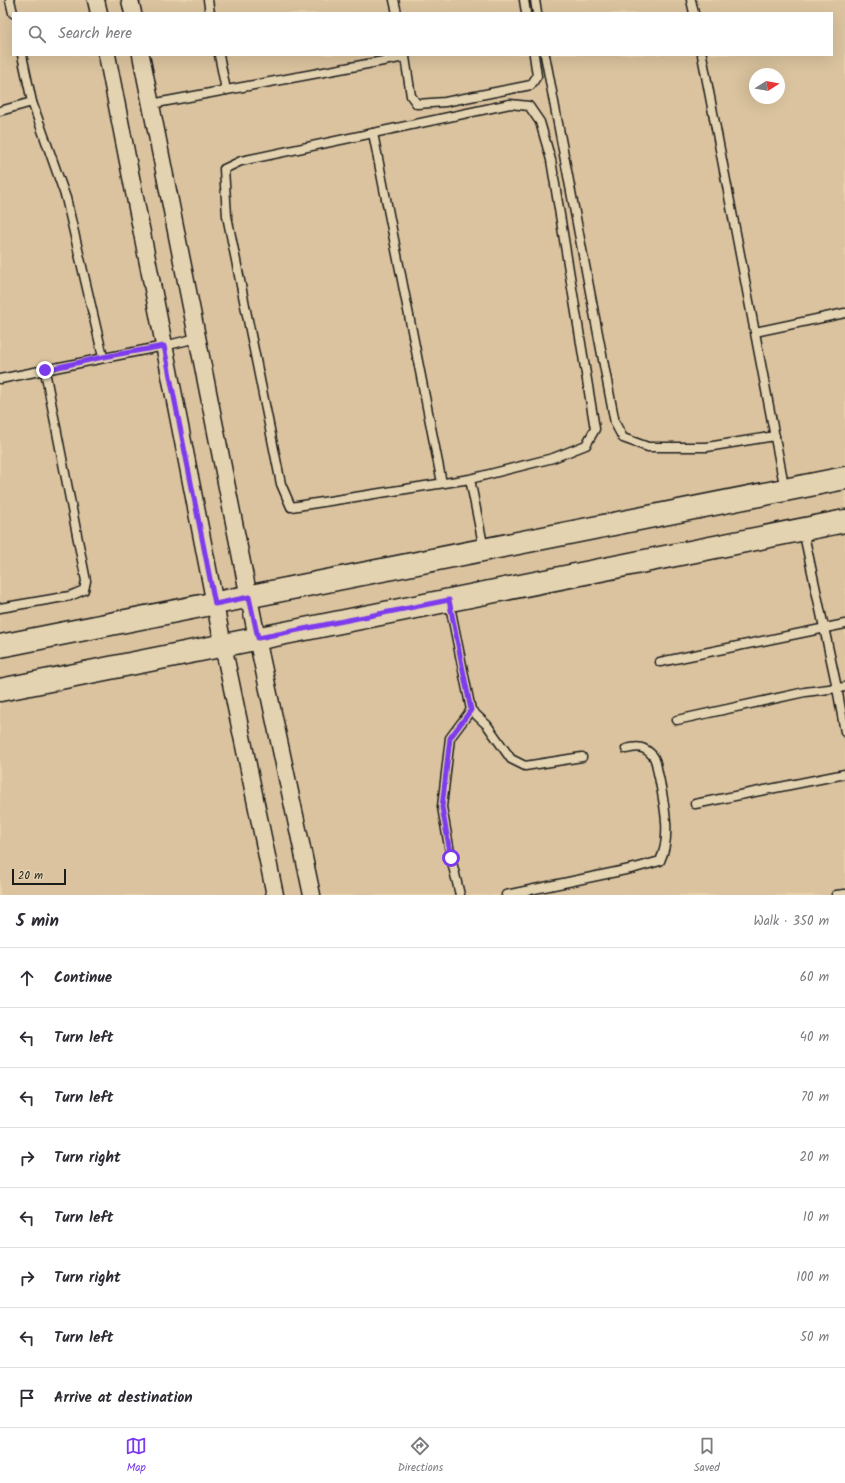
<!DOCTYPE html>
<html lang="en">
<head>
<meta charset="utf-8">
<style>
	body { margin:0; font-family:Kalam,sans-serif; background:#f7f7f7; color:#2b2b33 }
	.compass { position:absolute; left:749px; top:68px; width:36px; height:36px; border-radius:50%; background:#fff; box-shadow:0 4px 16px #0002; rotate:79deg }
	.scale { position:absolute; left:12px; bottom:10px; width:54px; box-sizing:border-box; padding-left:4px; border:2px solid #1c1c1c; border-top:0; font-size:11px; line-height:14px; white-space:nowrap; color:#1c1c1c; -webkit-text-stroke:3px #e4d3b0; paint-order:stroke }
	.stop { position:absolute; width:12px; height:12px; margin:-9px; border:3px solid #7c3aed; border-radius:50%; background:#fff }
	.stop.end { background:#7c3aed; border-color:#fff; box-shadow:0 1px 4px #0008 }
	.list { margin:0; padding:0; list-style:none }
	h2 { display:flex; justify-content:space-between; align-items:center; height:52px; margin:0; padding:0 16px; font-size:17px }
	h2 small { font-size:13px; font-weight:400; color:#7c7c81 }
	.list li { display:grid; grid-template-columns:26px 1fr auto; gap:12px; align-items:center; box-sizing:border-box; height:60px; padding:0 16px; border-top:1px solid #e1e1e2 }
	.list b { display:block; font-size:15px; white-space:nowrap }
	.list em { font-size:13px; font-style:normal; color:#7c7c81 }
	.icon { flex:none; width:22px; height:22px; fill:none; stroke:currentColor; stroke-width:2; stroke-linecap:round; stroke-linejoin:round }
	.map { position:relative; flex:none; width:845px; height:895px; overflow:hidden }
	.search { position:absolute; background:#fff; box-shadow:0 4px 16px #0002; left:12px; right:12px; top:12px; height:44px; display:flex; align-items:center; gap:10px; box-sizing:border-box; padding:0 14px; border-radius:0px; color:#7c7c81; font-size:15px }
	.sheet { height:532px; background:#fff }
	nav { display:flex; justify-content:space-around; align-items:center; box-sizing:border-box; height:56px; border-top:1px solid #e1e1e2; background:#fff; font-size:11px; color:#7c7c81 }
	nav a { display:grid; justify-items:center; gap:2px }
	nav .on { color:#7c3aed }
	.map>svg:first-child { display:block }
	.built { fill:#dac39e; fill-rule:evenodd }
	.lines { fill:none; stroke-linecap:round; stroke-linejoin:round }
	.lane-casing { stroke:#1c1c1c; stroke-width:11 }
	.street-casing { stroke:#1c1c1c; stroke-width:19 }
	.secondary-casing { stroke:#1c1c1c; stroke-width:25 }
	.lane { stroke:#e4d3b0; stroke-width:8 }
	.street { stroke:#e4d3b0; stroke-width:16 }
	.secondary { stroke:#e4d3b0; stroke-width:22 }
	.route { stroke:#7c3aed; stroke-width:5 }
</style>
</head>
<body>
<div class="map">
<svg width="845" height="895" viewBox="0 0 845 895">
	<rect width="100%" height="100%" fill="#e8d2ac"/>
	<filter id="ink" filterUnits="userSpaceOnUse"><feTurbulence type="fractalNoise" baseFrequency=".025" numOctaves="2"/><feDisplacementMap in="SourceGraphic" scale="8" xChannelSelector="R" yChannelSelector="G"/><feConvolveMatrix kernelMatrix="1 2 1 2 8 2 1 2 1" color-interpolation-filters="sRGB"/></filter>
	<g filter="url(#ink)">
		<path class="built" d="M0,0H845V895H0ZM13,13H832V55H13ZM755,74H779V98H755Z"/>
		<g class="lines">
			<defs>
				<g id="lane">
					<polyline points="10,0 13,13"/>
					<polyline points="208,0 210,13"/>
					<polyline points="394,0 397,13"/>
					<polyline points="524,0 526,13"/>
					<polyline points="535,0 537,13"/>
					<polyline points="691,0 694,13"/>
					<polyline points="22,55 32,102"/>
					<polyline points="219,55 226,90"/>
					<polyline points="545,55 615,423 623,438 648,447 707,447 775,436"/>
					<polyline points="702,55 785,490"/>
					<polyline points="151,104 405,57 411,96 417,104 445,102 531,85 537,76 534,55"/>
					<polyline points="0,111 32,102 66,198 103,357"/>
					<polyline points="373,133 442,483"/>
					<polyline points="755,332 845,313"/>
					<polyline points="0,379 164,346 197,338"/>
					<polyline points="470,479 291,507 281,484 227,216 224,169 241,161 510,104 529,106 540,122 551,160 595,429 586,445 553,458 470,479 484,549"/>
					<polyline points="803,530 837,688 845,732"/>
					<polyline points="449,601 471,710 487,725 511,759 525,766 582,757"/>
					<polyline points="0,608 70,596 84,590 86,581 45,371"/>
					<polyline points="660,662 845,624"/>
					<polyline points="677,720 805,692 845,687"/>
					<polyline points="695,804 845,774"/>
					<polyline points="460,895 451,858 442,807 450,738 471,710"/>
					<path d="M506,895L635,868L660,861C672,836 664,804 659,777C657,771 657,761 653,756C644,746 638,746 626,749"/>
					<polyline points="836,895 845,894"/>
				</g>
				<g id="street">
					<polyline points="96,0 99,13"/>
					<polyline points="130,0 133,13"/>
					<polyline points="107,55 223,645 275,895"/>
					<polyline points="141,55 257,638 312,895"/>
				</g>
				<g id="secondary">
					<polyline points="0,646 845,478"/>
					<polyline points="0,690 845,521"/>
				</g>
			</defs>
			<use href="#lane" class="lane-casing"/>
			<use href="#street" class="street-casing"/>
			<use href="#secondary" class="secondary-casing"/>
			<use href="#lane" class="lane"/>
			<use href="#street" class="street"/>
			<use href="#secondary" class="secondary"/>
		</g>
	</g>
	<g class="lines" filter="url(#ink)">
		<polyline class="route" points="45,370 103,357 164,346 215,604 249,597 258,638 449,600 471,710 450,738 442,807 451,858"/>
	</g>
</svg>
<svg class="compass" viewBox="-18 -18 36 36"><path d="M0-13l5 13h-10z" fill="#e53935"/><path d="M0 13l5-13h-10z" fill="#7c7c81"/></svg>
<div class="scale">20 m</div>
<div class="stop" style="left:451px;top:858px"></div>
<div class="stop end" style="left:45px;top:370px"></div>
<div class="search"><svg class="icon" aria-label="search" viewBox="0 0 24 24"><circle cx="10" cy="10" r="6"/><path d="M15 15l6 6"/></svg>Search here</div>
</div>
<section class="sheet">
<h2>5 min<small>Walk · 350 m</small></h2>
<ul class="list">
<li><svg class="icon" aria-label="ahead" viewBox="0 0 24 24"><path d="M12 20V5M6 11l6-6 6 6"/></svg><div><b>Continue</b></div><em>60 m</em></li>
<li><svg class="icon" aria-label="left" viewBox="0 0 24 24"><path d="M17 20v-9H6M10 6l-5 5 5 5"/></svg><div><b>Turn left</b></div><em>40 m</em></li>
<li><svg class="icon" aria-label="left" viewBox="0 0 24 24"><path d="M17 20v-9H6M10 6l-5 5 5 5"/></svg><div><b>Turn left</b></div><em>70 m</em></li>
<li><svg class="icon" aria-label="right" viewBox="0 0 24 24"><path d="M7 20v-9h11M14 6l5 5-5 5"/></svg><div><b>Turn right</b></div><em>20 m</em></li>
<li><svg class="icon" aria-label="left" viewBox="0 0 24 24"><path d="M17 20v-9H6M10 6l-5 5 5 5"/></svg><div><b>Turn left</b></div><em>10 m</em></li>
<li><svg class="icon" aria-label="right" viewBox="0 0 24 24"><path d="M7 20v-9h11M14 6l5 5-5 5"/></svg><div><b>Turn right</b></div><em>100 m</em></li>
<li><svg class="icon" aria-label="left" viewBox="0 0 24 24"><path d="M17 20v-9H6M10 6l-5 5 5 5"/></svg><div><b>Turn left</b></div><em>50 m</em></li>
<li><svg class="icon" aria-label="arrive" viewBox="0 0 24 24"><path d="M6 21V4h12l-3 4 3 4H6"/></svg><div><b>Arrive at destination</b></div></li>
</ul>
</section>
<nav>
<a class="on"><svg class="icon" aria-label="map" viewBox="0 0 24 24"><path d="M3 6l6-2 6 2 6-2v14l-6 2-6-2-6 2zM9 4v14M15 6v14"/></svg>Map</a>
<a><svg class="icon" aria-label="directions" viewBox="0 0 24 24"><path d="M12 3l9 9-9 9-9-9zM9 14v-3h6M13 9l2 2-2 2"/></svg>Directions</a>
<a><svg class="icon" aria-label="saved" viewBox="0 0 24 24"><path d="M7 4h10v16l-5-4-5 4z"/></svg>Saved</a>
</nav>
</body>
</html>
